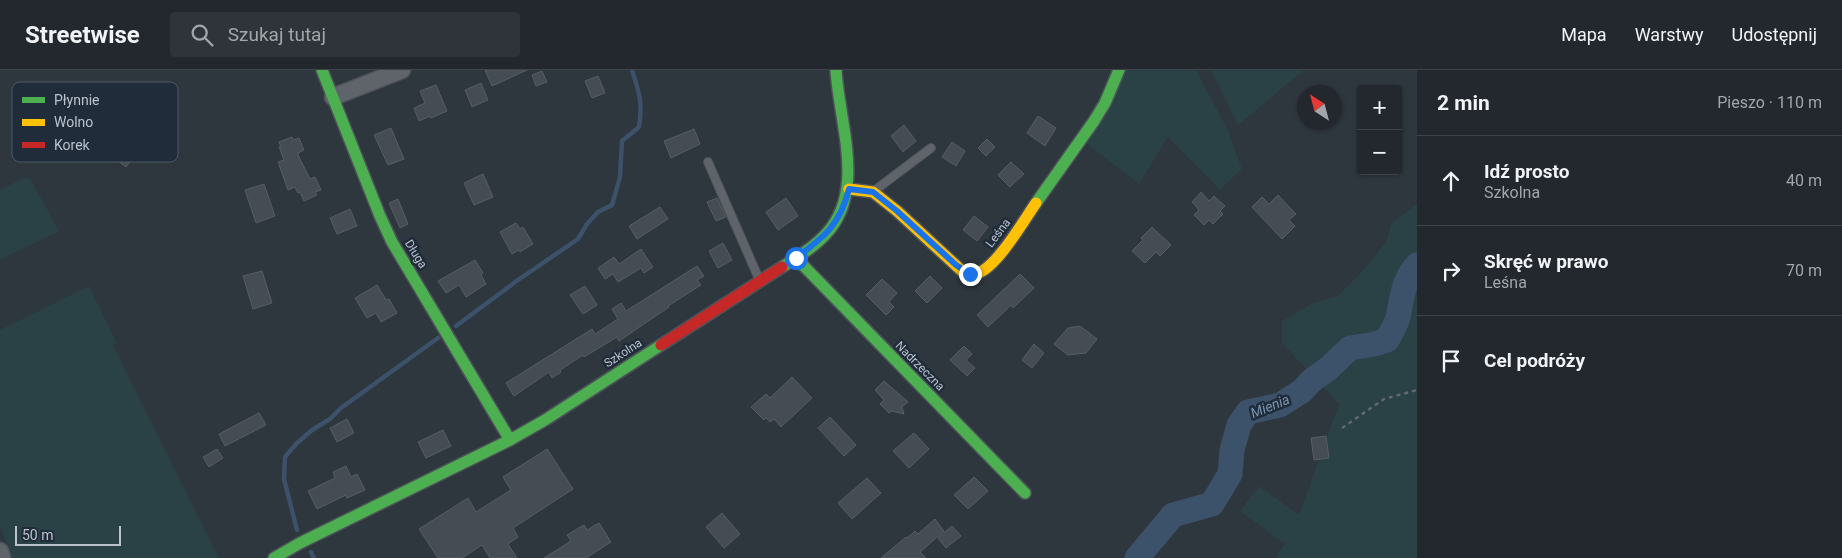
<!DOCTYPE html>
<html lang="pl">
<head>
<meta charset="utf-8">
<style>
	body { margin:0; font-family:Roboto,sans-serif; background:#2e343a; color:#f1f3f6 }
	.controls { position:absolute; right:15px; top:15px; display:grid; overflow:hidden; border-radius:5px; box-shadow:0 1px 4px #0004 }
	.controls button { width:45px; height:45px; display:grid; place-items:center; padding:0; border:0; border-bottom:1px solid #3f444a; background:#22282e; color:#f1f3f6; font:25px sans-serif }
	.compass { position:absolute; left:1297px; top:15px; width:45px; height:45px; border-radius:50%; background:#22282e; box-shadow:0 1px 4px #0004; rotate:324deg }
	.scale { position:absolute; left:15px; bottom:12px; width:106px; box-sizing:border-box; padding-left:5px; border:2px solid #b9c2cd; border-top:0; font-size:14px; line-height:18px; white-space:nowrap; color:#b9c2cd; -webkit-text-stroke:4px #202c3a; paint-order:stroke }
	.stop { position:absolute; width:15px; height:15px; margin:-11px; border:4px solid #1a73e8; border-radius:50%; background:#fff }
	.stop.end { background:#1a73e8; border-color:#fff; box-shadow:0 1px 5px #0008 }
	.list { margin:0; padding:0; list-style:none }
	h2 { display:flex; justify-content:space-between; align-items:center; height:65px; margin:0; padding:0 20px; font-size:21px }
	h2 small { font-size:16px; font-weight:400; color:#a2a6aa }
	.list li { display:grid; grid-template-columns:32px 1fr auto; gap:15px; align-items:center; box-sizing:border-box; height:90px; padding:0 20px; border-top:1px solid #3f444a }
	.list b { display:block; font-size:19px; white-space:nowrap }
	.list p { margin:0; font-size:16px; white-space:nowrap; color:#a2a6aa }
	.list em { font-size:16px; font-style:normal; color:#a2a6aa }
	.icon { flex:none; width:28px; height:28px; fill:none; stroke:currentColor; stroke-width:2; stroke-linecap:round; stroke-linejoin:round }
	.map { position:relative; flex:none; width:1417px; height:488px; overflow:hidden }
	header { display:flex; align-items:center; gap:30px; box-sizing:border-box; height:70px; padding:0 25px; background:#22282e; border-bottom:1px solid #3f444a }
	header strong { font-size:24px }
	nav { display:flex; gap:28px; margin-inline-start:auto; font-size:18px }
	.search { width:350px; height:45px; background:#2e343a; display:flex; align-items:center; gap:12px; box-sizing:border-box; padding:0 18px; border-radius:5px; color:#a2a6aa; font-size:19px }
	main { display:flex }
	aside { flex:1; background:#22282e }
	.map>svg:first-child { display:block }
	.green { fill:#2a4245 }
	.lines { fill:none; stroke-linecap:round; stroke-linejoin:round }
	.stream { stroke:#3c516a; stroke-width:4.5 }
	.river { stroke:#3c516a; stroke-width:25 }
	.building { fill:#454c53; stroke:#565d65 }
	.lane-casing { stroke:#4c5258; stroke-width:10 }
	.street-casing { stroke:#4c5258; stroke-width:19 }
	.fast-casing { stroke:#4c5258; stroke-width:14 }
	.slow-casing { stroke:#4c5258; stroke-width:14 }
	.jam-casing { stroke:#4c5258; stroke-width:14 }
	.path { stroke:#62686e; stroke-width:2.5; stroke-dasharray:4 4; stroke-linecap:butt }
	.lane { stroke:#5f646b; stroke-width:8 }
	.street { stroke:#5f646b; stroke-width:16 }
	.fast { stroke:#4caf50; stroke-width:11 }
	.slow { stroke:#ffc107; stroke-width:11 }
	.jam { stroke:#c62828; stroke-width:11 }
	.route { stroke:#1a73e8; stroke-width:6 }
	.labels { text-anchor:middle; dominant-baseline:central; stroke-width:5; stroke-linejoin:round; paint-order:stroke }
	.street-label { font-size:12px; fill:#b9c2cd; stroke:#202c3a }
	.water-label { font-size:14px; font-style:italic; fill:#7995b1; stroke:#202c3a }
	.key { fill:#202c3a; stroke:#4e5966; stroke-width:1 }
	.key-label { font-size:14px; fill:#b9c2cd }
</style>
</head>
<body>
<header>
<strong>Streetwise</strong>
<div class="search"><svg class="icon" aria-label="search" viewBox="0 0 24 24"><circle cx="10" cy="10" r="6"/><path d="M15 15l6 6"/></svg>Szukaj tutaj</div>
<nav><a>Mapa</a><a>Warstwy</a><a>Udostępnij</a></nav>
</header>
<main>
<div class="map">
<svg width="1417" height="488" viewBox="0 0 1417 488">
	<rect width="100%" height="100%" fill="#2e363e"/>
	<g class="green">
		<polygon points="1125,0 1196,0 1228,60 1242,99 1220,120 1168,67 1139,114 1085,72"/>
		<polygon points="1211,0 1304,0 1238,55"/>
		<polygon points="30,108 59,161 0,190 0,120 22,109"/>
		<polygon points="1417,134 1417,488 1275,488 1285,474 1240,441 1259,416 1299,445 1339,334 1282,273 1282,251 1313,233 1338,226 1360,204 1386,172 1391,154"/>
		<polygon points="89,216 117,273 113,275 219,488 11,488 0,456 0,260"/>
	</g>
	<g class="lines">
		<g class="stream">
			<path d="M456,256L518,210L578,169L587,154L598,142L612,135L620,107L622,71L639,57C643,33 639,22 632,0"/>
			<polyline points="297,460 284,409 285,387 296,374 312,360 330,349 341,338 438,268"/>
			<polyline points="311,482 314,488"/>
		</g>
		<path class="river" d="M1137,488L1173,445L1212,434L1230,404L1232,380L1239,355L1248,342L1280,335L1302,321L1311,311L1329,298L1350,278L1375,274L1387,270C1391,263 1396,255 1398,247C1402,229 1403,209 1417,195"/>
	</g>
	<g class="building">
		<polygon points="485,0 527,0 492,16"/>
		<polygon points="542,1 547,12 536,16 532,5"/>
		<polygon points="598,6 605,23 592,28 585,11"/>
		<polygon points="481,13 488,30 472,37 465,20"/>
		<polygon points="436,15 447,41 431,48 430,46 419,51 414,38 425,33 420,21"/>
		<polygon points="1038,46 1056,58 1045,76 1027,63"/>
		<polygon points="904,55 916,71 903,82 891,66"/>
		<polygon points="391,58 404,89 388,95 374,65"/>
		<polygon points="694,59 700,74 671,88 664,71"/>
		<polygon points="126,66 141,77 126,97 110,85"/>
		<polygon points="292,67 293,70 299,68 304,80 298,83 299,87 310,109 315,107 321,120 315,122 317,125 304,131 300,122 298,123 295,117 288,120 278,92 284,90 279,77 281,77 279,72"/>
		<polygon points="987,69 995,77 986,86 978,78"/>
		<polygon points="952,72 965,81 956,96 942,87"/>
		<polygon points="1011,92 1024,104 1010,117 998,105"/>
		<polygon points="483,104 493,127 474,135 464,113"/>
		<polygon points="264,114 275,146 256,153 245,120"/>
		<polygon points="1201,122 1209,131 1214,126 1225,136 1220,141 1223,144 1213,154 1209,150 1204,155 1194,145 1199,140 1192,132"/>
		<polygon points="1278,125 1296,144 1289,150 1295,156 1282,169 1252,137 1262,127 1269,134"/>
		<polygon points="717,128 726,147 716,151 707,132"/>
		<polygon points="786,128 798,146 778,160 766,142"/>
		<polygon points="398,129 408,154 400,158 389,133"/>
		<polygon points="660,137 668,149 637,169 629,156"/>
		<polygon points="350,139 357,156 337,164 330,148"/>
		<polygon points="974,146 988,157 977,171 963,160"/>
		<polygon points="516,153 520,159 523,157 533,174 520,182 519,180 512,184 500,162"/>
		<polygon points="1152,157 1171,175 1160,186 1156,182 1145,193 1132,181 1143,170 1141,168"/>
		<polygon points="723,173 732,190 718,198 709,181"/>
		<polygon points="641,179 653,197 644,203 641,198 618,212 613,204 605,209 598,198 614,187 619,194"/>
		<polygon points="475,190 483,203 481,205 486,214 466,227 459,215 446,223 438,211"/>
		<polygon points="697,196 704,206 697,210 701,215 668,236 669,237 619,271 617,267 584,287 583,285 560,300 561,302 552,308 549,302 514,326 506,313 592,259 595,264 618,249 612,239 621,233 626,241"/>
		<polygon points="262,201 272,233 253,239 243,206"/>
		<polygon points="1020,204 1034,218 1013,238 1011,235 988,257 977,245"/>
		<polygon points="930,206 942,218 927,233 915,221"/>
		<polygon points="882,209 897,223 889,232 894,237 886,245 866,225"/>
		<polygon points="377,215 386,230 389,229 397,243 381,252 376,243 367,248 355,228"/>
		<polygon points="585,216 597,235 583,244 570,225"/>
		<polygon points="1080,256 1097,269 1086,283 1068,285 1054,274 1068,258"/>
		<polygon points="1034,274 1044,283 1032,298 1022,290"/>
		<polygon points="964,276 972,284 966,290 975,298 967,306 950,290"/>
		<polygon points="792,307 812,328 781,357 774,349 770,352 766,348 764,350 751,337 766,324 770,328"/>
		<polygon points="884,311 908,332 902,337 904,344 891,341 889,343 880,334 884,330 875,320"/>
		<polygon points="259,343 266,355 225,376 219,364"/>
		<polygon points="830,347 856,375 844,386 818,358"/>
		<polygon points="347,349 354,363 337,372 330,358"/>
		<polygon points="443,360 451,376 426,388 418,372"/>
		<polygon points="914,363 929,379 909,398 893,381"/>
		<polygon points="1326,366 1329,388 1314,390 1311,368"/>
		<polygon points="217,379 223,388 209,397 203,387"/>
		<polygon points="547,379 573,419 513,458 518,467 508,474 517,488 490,488 482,475 462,488 438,488 419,459 468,428 476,442 511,420 503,407"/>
		<polygon points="346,396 351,407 357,404 365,420 347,428 346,425 317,439 308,421 335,408 333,402"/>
		<polygon points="974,407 988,421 968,439 954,425"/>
		<polygon points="867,408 881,423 852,449 838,433"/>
		<polygon points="722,443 740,464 724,478 706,457"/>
		<polygon points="935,449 944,461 920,482 926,488 881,488 906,467 907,468 915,461 918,464"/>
		<polygon points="599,453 611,472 586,488 544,488 571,471 567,465 584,455 587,460"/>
		<polygon points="952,456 961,466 946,478 938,468"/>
	</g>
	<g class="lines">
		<defs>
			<g id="lane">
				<polyline points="708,92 759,209"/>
				<polyline points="874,121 931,78"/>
			</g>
			<g id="street">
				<polyline points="333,27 402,0"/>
				<polyline points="0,481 2,488"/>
			</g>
			<g id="fast">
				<polyline points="322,0 380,146 392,172 510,370"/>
				<polyline points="1036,133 1094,51 1105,33 1119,0"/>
				<polyline points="796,188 1025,423"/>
				<path d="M782,197C797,188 813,178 825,165C867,122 839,53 836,0"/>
				<polyline points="274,488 300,473 510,370 545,350 661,275"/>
			</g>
			<path id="slow" d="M849,119L873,122L897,141L962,201C967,203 972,204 978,203C997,197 1024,150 1036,133"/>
			<polyline id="jam" points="661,275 782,197"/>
		</defs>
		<use href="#lane" class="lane-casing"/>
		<use href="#street" class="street-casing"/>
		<use href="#fast" class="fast-casing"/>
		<use href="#slow" class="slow-casing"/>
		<use href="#jam" class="jam-casing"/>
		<polyline class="path" points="1342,358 1384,329 1417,320"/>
		<use href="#lane" class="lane"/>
		<use href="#street" class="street"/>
		<use href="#fast" class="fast"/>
		<use href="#slow" class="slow"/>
		<use href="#jam" class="jam"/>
	</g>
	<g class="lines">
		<path class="route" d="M796,188C824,167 840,155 849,119L873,122L897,141L956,195L970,204"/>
	</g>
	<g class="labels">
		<g class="street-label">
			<text transform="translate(998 163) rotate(-53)">Leśna</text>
			<text transform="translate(416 184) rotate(58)">Długa</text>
			<text transform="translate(623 283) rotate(-33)">Szkolna</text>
			<text transform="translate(920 296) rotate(45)">Nadrzeczna</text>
		</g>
		<g class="water-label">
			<text transform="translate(1270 336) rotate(-22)">Mienia</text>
		</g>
	</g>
	<rect x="12" y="12" width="166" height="80" rx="8" class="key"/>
	<rect x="22" y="27" width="23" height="6" fill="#4caf50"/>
	<rect x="22" y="49" width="23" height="7" fill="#ffc107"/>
	<rect x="22" y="72" width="23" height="6" fill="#c62828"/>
	<g class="key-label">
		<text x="54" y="35">Płynnie</text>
		<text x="54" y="57">Wolno</text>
		<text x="54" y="80">Korek</text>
	</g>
</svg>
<div class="controls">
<button>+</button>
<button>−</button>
</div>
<svg class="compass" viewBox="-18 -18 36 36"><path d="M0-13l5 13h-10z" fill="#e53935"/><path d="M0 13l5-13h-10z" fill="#a2a6aa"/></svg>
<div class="scale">50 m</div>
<div class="stop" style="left:796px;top:188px"></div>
<div class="stop end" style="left:970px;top:204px"></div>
</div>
<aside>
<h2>2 min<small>Pieszo · 110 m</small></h2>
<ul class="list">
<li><svg class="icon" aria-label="ahead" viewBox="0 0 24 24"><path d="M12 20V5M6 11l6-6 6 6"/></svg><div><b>Idź prosto</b><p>Szkolna</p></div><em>40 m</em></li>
<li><svg class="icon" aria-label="right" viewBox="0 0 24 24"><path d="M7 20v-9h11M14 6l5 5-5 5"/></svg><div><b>Skręć w prawo</b><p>Leśna</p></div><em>70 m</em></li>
<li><svg class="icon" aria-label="arrive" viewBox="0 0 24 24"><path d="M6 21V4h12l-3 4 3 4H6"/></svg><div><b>Cel podróży</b></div></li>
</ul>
</aside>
</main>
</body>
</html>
